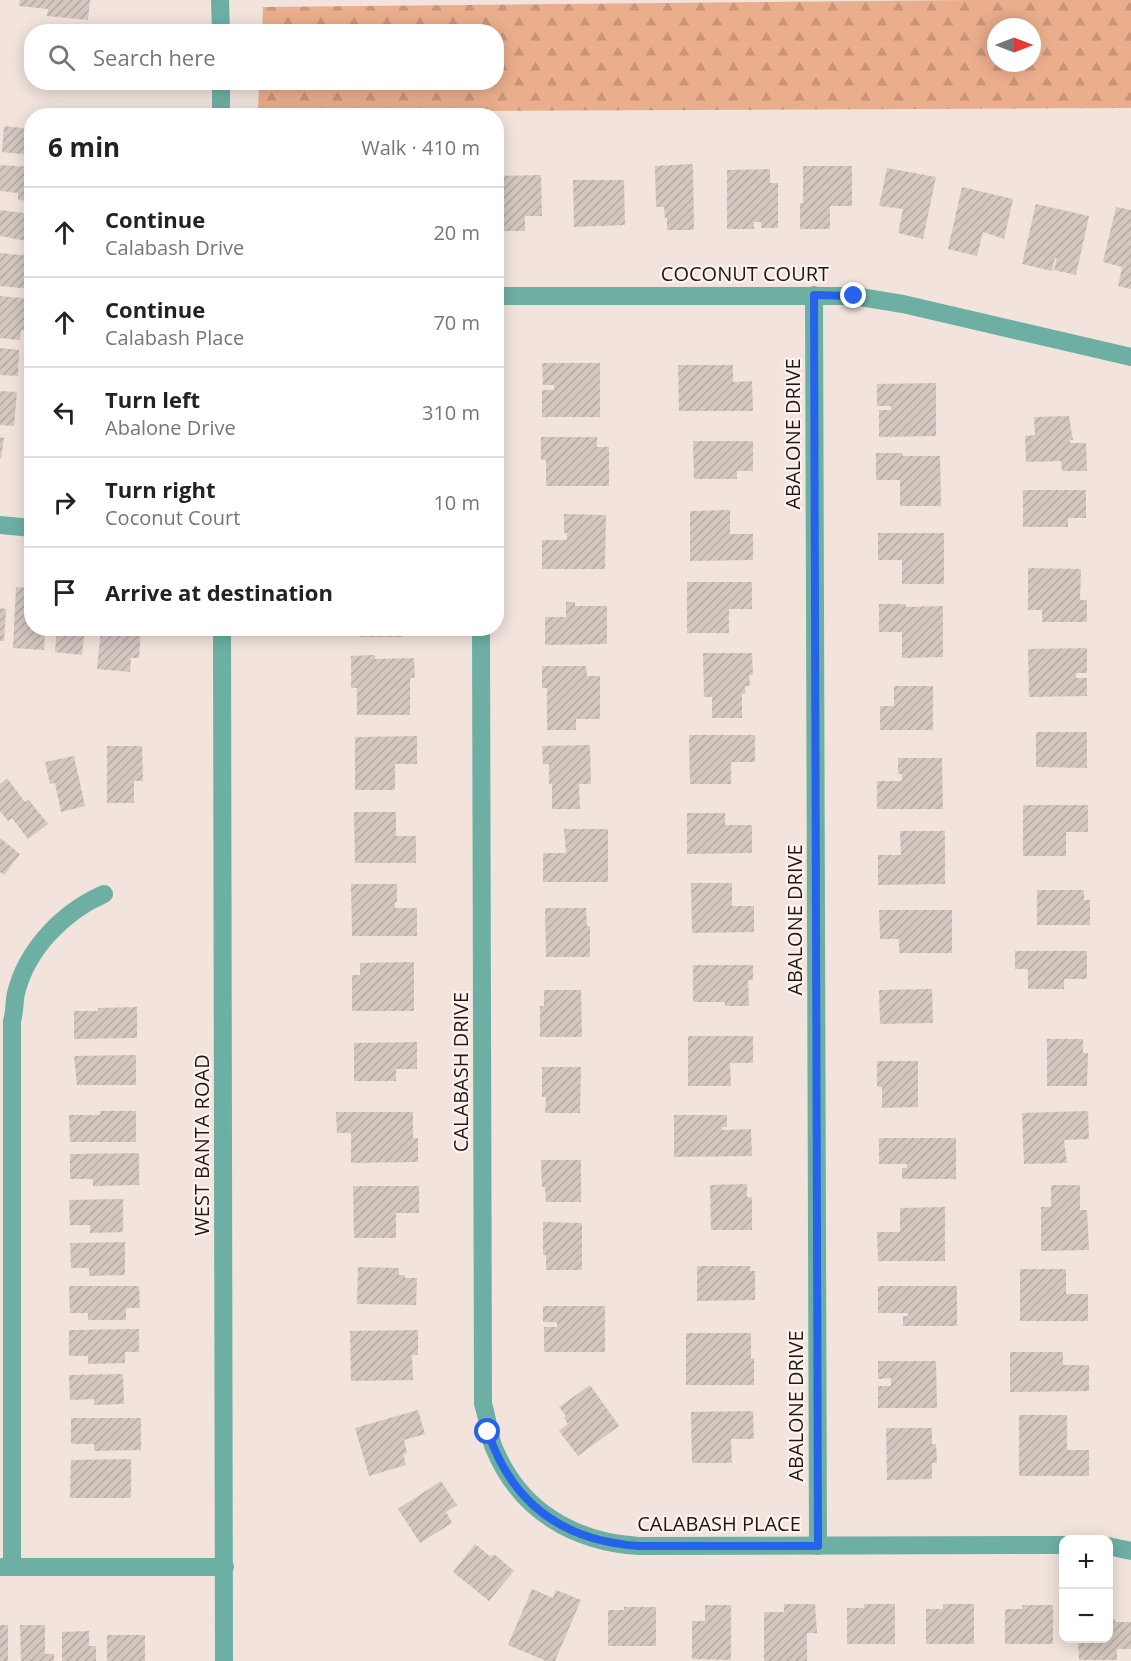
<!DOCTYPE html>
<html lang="en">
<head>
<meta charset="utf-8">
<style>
	body { margin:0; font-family:"Open Sans",sans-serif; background:#f6f6f6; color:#222 }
	.controls { position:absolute; right:18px; bottom:18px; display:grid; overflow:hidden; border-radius:12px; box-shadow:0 3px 15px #0003 }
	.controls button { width:54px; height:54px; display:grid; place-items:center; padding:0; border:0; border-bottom:2px solid #e0e0e0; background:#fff; color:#222; font:30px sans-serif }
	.compass { position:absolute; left:987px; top:18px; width:54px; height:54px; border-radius:50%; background:#fff; box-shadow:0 3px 15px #0003; rotate:90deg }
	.stop { position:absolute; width:18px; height:18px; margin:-14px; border:4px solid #2563eb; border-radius:50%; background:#fff }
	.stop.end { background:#2563eb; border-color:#fff; box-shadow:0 2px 6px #0008 }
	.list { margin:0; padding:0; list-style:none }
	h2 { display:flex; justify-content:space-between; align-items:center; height:78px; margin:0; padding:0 24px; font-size:26px }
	h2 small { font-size:20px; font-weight:400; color:#767676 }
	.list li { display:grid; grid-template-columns:39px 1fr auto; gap:18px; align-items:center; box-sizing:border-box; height:90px; padding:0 24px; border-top:2px solid #e0e0e0 }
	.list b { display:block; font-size:22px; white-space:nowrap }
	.list p { margin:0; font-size:20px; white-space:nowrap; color:#767676 }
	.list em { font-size:20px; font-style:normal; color:#767676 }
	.icon { flex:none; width:33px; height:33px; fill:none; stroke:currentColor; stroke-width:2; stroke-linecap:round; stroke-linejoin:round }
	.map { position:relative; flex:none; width:1131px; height:1661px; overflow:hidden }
	.search { position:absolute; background:#fff; box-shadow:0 3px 15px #0003; left:24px; top:24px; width:480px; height:66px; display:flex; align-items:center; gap:15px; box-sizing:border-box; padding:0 21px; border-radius:24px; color:#767676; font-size:22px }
	.panel { position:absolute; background:#fff; box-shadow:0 3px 15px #0003; left:24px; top:108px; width:480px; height:528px; border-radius:24px }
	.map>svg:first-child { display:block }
	.forest { fill:url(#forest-firs); fill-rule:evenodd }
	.building { fill:url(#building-hatch) }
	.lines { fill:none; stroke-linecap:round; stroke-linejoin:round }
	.minor { stroke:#6db0a3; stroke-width:18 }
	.tertiary { stroke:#6db0a3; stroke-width:18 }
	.route { stroke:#2563eb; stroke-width:8 }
	.labels { text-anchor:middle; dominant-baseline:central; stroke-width:4.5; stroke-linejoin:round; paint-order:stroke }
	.street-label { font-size:20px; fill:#1e1917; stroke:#fdf2ed }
</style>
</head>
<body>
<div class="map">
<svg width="1131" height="1661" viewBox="0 0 1131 1661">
	<defs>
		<pattern id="forest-firs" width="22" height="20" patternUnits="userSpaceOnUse" patternTransform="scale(1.5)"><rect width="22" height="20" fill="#eaae8d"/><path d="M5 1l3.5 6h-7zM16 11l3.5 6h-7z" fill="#c89579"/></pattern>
		<pattern id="building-hatch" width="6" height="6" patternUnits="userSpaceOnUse" patternTransform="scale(1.5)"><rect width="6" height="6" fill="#d4c7c0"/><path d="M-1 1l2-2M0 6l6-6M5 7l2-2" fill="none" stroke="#b6aaa4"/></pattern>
	</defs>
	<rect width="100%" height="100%" fill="#f2e4dd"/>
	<path class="forest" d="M969,0H1131V108L258,112L259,83L496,82V32L262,31L263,7ZM996,27H1032V63H996Z"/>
	<g class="building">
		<polygon points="20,0 90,0 88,20 47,16 48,9 19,6"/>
		<polygon points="4,126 32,129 32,155 2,152"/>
		<polygon points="693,164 694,230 667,230 667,218 665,218 664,207 656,207 655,166"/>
		<polygon points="0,165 32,167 32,201 18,200 18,193 0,191"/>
		<polygon points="803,166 852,166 852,206 830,206 830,229 800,229 800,203 803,203"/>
		<polygon points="887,168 936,177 923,239 898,233 903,209 879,206"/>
		<polygon points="770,169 770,183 778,183 778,228 761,228 761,222 754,222 754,229 727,229 727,170"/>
		<polygon points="541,175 542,216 525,216 525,231 501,231 501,176"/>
		<polygon points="573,180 624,180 625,225 574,227"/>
		<polygon points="962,187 1013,199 1004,239 983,232 977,256 948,249"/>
		<polygon points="1036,204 1089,216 1076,275 1054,270 1057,258 1055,258 1052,271 1022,264"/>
		<polygon points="1116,207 1131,210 1131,289 1118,286 1122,267 1103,262"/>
		<polygon points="0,210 32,214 32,242 0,236"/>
		<polygon points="0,253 32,256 32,289 0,286"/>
		<polygon points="0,296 32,299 32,331 21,330 20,340 0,338"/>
		<polygon points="0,348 19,350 18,376 0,375"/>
		<polygon points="542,363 600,363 600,417 542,417 542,390 554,390 554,385 543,385"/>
		<polygon points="678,365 733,365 733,382 752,381 753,411 679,411"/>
		<polygon points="936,383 936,436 879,437 879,410 891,410 891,406 877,406 877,384"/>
		<polygon points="0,391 17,392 14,426 0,425"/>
		<polygon points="1069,416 1073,440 1070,440 1070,443 1086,443 1087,471 1062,471 1061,461 1026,462 1025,436 1035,435 1034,417"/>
		<polygon points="0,437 4,438 1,458 0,458"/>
		<polygon points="541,437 597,437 597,447 609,447 609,486 546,486 546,460 541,460"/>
		<polygon points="693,441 753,441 753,471 737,471 737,479 694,479"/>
		<polygon points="876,453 903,453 903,456 940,456 941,506 900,506 900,480 876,480"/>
		<polygon points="1023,490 1086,490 1086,518 1068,518 1068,527 1023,527"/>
		<polygon points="730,510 730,534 753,534 753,560 690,561 690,511"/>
		<polygon points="564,514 606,515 605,569 542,569 542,540 567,540 567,533 564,533"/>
		<polygon points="878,533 944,533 944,584 902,584 902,560 878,560"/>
		<polygon points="1028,568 1081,569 1080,600 1087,600 1087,622 1042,622 1042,610 1028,610"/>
		<polygon points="687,582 752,582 752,609 729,609 729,633 687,633"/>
		<polygon points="16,587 32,588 32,628 45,628 44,650 13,648"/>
		<polygon points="566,602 575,602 575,606 607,606 607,644 545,645 545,617 566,617"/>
		<polygon points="879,604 906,604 906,607 943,606 943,657 902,658 902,632 879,632"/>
		<polygon points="0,608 6,609 4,641 0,641"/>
		<polygon points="57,628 85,628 82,655 55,652"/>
		<polygon points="101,628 141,628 139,658 131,658 130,672 97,669"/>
		<rect x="360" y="628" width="43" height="9"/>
		<polygon points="1087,648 1087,673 1076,673 1076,678 1087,678 1087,696 1029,697 1028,649"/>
		<polygon points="703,653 752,653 753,675 749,675 750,686 745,686 745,694 742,694 742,718 712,718 712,697 704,697"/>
		<polygon points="375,655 375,659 414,658 415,678 410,678 410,715 357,715 357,688 351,688 351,656"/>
		<polygon points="542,666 586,666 587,676 600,676 600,719 576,719 576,730 547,730 547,688 542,688"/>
		<polygon points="894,686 933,686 933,730 880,730 880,706 894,706"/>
		<polygon points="1036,732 1087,732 1087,768 1036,767"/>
		<polygon points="689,735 755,735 755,762 731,762 731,784 690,784"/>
		<polygon points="417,736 417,764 395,764 395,790 355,790 355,737"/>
		<polygon points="590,745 591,784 579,784 580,809 552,809 552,784 549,784 549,764 543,764 542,746"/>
		<polygon points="107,746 142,746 143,781 134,781 134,803 107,803"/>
		<polygon points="74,756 85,806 61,812 55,783 50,784 45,762"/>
		<polygon points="898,758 942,758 943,809 877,809 877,781 902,781 902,774 898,774"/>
		<polygon points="7,778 25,802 29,800 48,824 28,839 12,818 8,821 0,811 0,784"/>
		<polygon points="1023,805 1088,805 1088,832 1066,832 1066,856 1023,856"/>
		<polygon points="354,812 396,812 396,836 416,836 416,863 355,863"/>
		<polygon points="687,813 725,813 725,825 752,825 752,853 687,854"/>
		<polygon points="564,829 608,829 608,882 543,882 543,853 566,853"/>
		<polygon points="900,831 945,831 945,884 878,885 878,855 901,855"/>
		<polygon points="0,838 20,854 4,875 0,872"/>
		<polygon points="691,883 732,883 732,906 754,906 754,932 692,933"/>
		<polygon points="351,884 397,884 397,902 395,902 395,908 417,908 417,936 352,936"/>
		<polygon points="1037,890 1084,890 1084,900 1090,900 1090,925 1037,925"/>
		<polygon points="545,908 586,908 587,926 590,926 590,957 546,957"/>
		<polygon points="879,910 952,910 952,953 899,953 899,939 880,939"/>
		<polygon points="1015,951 1087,951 1087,979 1064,979 1064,989 1028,989 1028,969 1015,969"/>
		<polygon points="414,962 414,1011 352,1011 352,975 360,975 360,963"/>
		<polygon points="693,965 753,965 753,980 748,980 749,1006 725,1006 725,1002 693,1002"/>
		<polygon points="932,989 933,1023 880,1024 879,990"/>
		<polygon points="544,990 581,990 582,1037 540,1037 540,1006 544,1006"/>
		<polygon points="137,1007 137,1038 74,1039 74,1011 98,1011 98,1008"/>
		<polygon points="688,1036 753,1036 753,1063 730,1063 731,1086 688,1086"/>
		<polygon points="1047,1039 1083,1039 1083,1053 1088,1053 1087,1086 1047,1086"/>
		<polygon points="417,1042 417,1069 396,1069 396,1081 354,1081 354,1043"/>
		<polygon points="136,1055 136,1085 77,1085 74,1056"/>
		<polygon points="877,1061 918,1061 918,1107 882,1108 882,1087 877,1087"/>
		<polygon points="542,1067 581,1067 580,1113 545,1113 546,1097 542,1097"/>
		<polygon points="100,1111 136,1111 136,1142 70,1142 69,1115 100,1115"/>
		<polygon points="1088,1111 1089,1139 1064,1140 1067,1163 1024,1164 1022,1113"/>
		<polygon points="336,1112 413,1112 413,1138 418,1138 418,1162 351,1163 351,1133 337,1133"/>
		<polygon points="674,1115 727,1115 727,1127 722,1127 722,1130 751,1129 752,1156 674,1157"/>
		<polygon points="879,1138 956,1138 956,1179 902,1179 902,1168 907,1168 907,1164 879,1164"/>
		<polygon points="139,1153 139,1185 93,1186 93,1179 70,1179 70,1154"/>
		<polygon points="541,1160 581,1160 581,1202 546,1202 545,1187 542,1187"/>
		<polygon points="747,1184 747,1197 752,1197 752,1230 711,1230 710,1185"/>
		<polygon points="1051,1185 1080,1185 1080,1210 1087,1210 1089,1250 1041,1251 1041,1207 1051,1207"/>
		<polygon points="353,1186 419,1186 419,1213 396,1213 396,1238 354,1238"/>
		<polygon points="123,1199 123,1232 90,1233 90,1225 70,1225 69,1200"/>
		<polygon points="945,1207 945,1261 878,1261 877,1232 900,1232 900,1208"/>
		<polygon points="543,1222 582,1223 582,1270 546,1270 546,1255 543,1255"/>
		<polygon points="125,1242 125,1275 89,1276 89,1268 71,1268 70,1243"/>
		<polygon points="697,1266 750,1266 750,1271 755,1271 755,1300 697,1301"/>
		<polygon points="358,1267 399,1268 399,1275 405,1275 405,1278 417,1278 416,1305 357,1304"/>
		<polygon points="1020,1269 1066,1269 1066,1294 1088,1294 1088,1321 1020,1321"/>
		<polygon points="69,1286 139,1286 140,1308 126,1308 126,1320 88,1320 88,1313 70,1313"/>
		<polygon points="878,1286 957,1286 957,1326 903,1326 903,1316 908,1316 908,1313 878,1313"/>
		<polygon points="543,1306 605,1306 605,1352 544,1352 544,1327 557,1327 557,1322 543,1322"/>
		<polygon points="139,1329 139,1352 125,1352 125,1363 88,1364 88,1356 69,1356 69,1330"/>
		<polygon points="418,1330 418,1355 412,1355 413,1380 351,1381 350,1331"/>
		<polygon points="686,1333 751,1333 751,1358 754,1358 754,1385 686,1385"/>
		<polygon points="1010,1352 1063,1352 1063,1365 1089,1365 1089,1391 1010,1392"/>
		<polygon points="878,1361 936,1361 937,1408 878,1408 878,1386 891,1386 891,1378 878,1379"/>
		<polygon points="123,1374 124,1404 94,1405 94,1399 70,1400 69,1375"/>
		<polygon points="590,1385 619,1426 578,1456 559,1431 568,1424 564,1418 566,1416 559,1407"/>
		<polygon points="418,1410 425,1434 404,1440 407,1453 403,1454 406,1465 369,1476 355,1428"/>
		<polygon points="753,1411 754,1439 731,1439 732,1463 692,1463 691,1412"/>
		<polygon points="1019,1415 1067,1415 1067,1450 1089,1450 1089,1476 1019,1476"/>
		<polygon points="71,1418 141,1418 141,1450 94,1451 94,1444 71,1444"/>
		<polygon points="886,1428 932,1428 932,1444 936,1444 937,1463 932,1463 932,1479 887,1480"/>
		<polygon points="131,1459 131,1498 70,1498 71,1460"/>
		<polygon points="441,1481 457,1505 446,1512 452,1523 420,1543 398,1509"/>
		<polygon points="475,1544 491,1557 494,1554 514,1571 489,1601 453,1572"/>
		<polygon points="532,1589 553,1598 556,1590 581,1600 555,1661 546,1661 508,1645"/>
		<polygon points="784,1604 815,1604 817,1633 807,1633 807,1661 764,1661 764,1612 784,1612"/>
		<polygon points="864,1604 895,1604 895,1644 847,1644 847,1608 864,1608"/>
		<polygon points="943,1604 974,1604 974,1644 926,1644 926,1609 943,1609"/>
		<polygon points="705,1605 731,1605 731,1660 692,1659 692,1621 705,1621"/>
		<polygon points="1022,1605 1053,1605 1053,1644 1005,1644 1005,1609 1022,1609"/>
		<polygon points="624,1607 656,1607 656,1646 608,1646 608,1610 624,1610"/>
		<polygon points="1108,1619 1115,1619 1115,1622 1131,1622 1131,1649 1117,1649 1117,1660 1079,1660 1078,1638 1108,1638"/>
		<rect x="0" y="1625" width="8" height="36"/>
		<polygon points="20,1625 45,1625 45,1654 54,1654 54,1661 21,1661"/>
		<polygon points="89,1631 89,1646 96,1646 96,1661 62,1661 62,1632"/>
		<rect x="107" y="1635" width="38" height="26"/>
	</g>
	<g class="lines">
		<g class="minor">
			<polyline points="814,295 818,1546"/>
			<polyline points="496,296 854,296 903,304 1131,357"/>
			<polyline points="0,525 32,528"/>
			<path d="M481,628L483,1404C488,1418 488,1434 494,1448C520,1511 574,1542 639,1546L1064,1545"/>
			<polyline points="1108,1546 1131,1551"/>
			<polyline points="2,1567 225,1567"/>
			<path d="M12,1567V1021C15,1012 14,1002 16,993C27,949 63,912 104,894"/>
		</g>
		<g class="tertiary">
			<polyline points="220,0 221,32"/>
			<polyline points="221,82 221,116"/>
			<polyline points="222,628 224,1661"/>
		</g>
	</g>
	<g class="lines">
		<path class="route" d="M488,1432C512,1504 564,1541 639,1546H818L814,295L854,296"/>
	</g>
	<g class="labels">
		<g class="street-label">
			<text x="745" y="273">COCONUT COURT</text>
			<text transform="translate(792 434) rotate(-90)">ABALONE DRIVE</text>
			<text transform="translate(794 920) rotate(-90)">ABALONE DRIVE</text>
			<text transform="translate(460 1072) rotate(-90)">CALABASH DRIVE</text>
			<text transform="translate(201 1145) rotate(-90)">WEST BANTA ROAD</text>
			<text transform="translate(795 1406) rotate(-90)">ABALONE DRIVE</text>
			<text x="719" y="1523">CALABASH PLACE</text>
		</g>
	</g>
</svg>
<div class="controls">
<button>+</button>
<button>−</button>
</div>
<svg class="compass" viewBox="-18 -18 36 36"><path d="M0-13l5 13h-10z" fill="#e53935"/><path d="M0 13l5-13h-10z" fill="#767676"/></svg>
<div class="stop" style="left:488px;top:1432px"></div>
<div class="stop end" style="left:854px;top:296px"></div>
<div class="search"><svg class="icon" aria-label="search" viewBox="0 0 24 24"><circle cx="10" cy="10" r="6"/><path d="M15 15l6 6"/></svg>Search here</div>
<section class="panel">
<h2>6 min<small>Walk · 410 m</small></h2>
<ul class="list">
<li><svg class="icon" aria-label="ahead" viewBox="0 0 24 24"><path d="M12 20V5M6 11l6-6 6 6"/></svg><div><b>Continue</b><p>Calabash Drive</p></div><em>20 m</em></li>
<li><svg class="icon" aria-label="ahead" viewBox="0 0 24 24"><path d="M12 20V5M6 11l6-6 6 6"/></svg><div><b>Continue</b><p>Calabash Place</p></div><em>70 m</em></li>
<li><svg class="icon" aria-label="left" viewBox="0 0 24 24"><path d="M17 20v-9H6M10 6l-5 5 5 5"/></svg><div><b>Turn left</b><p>Abalone Drive</p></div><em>310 m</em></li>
<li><svg class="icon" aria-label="right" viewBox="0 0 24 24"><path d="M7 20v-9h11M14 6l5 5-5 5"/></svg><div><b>Turn right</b><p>Coconut Court</p></div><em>10 m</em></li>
<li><svg class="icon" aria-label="arrive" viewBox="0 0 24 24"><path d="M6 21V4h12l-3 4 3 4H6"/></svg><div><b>Arrive at destination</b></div></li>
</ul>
</section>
</div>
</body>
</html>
